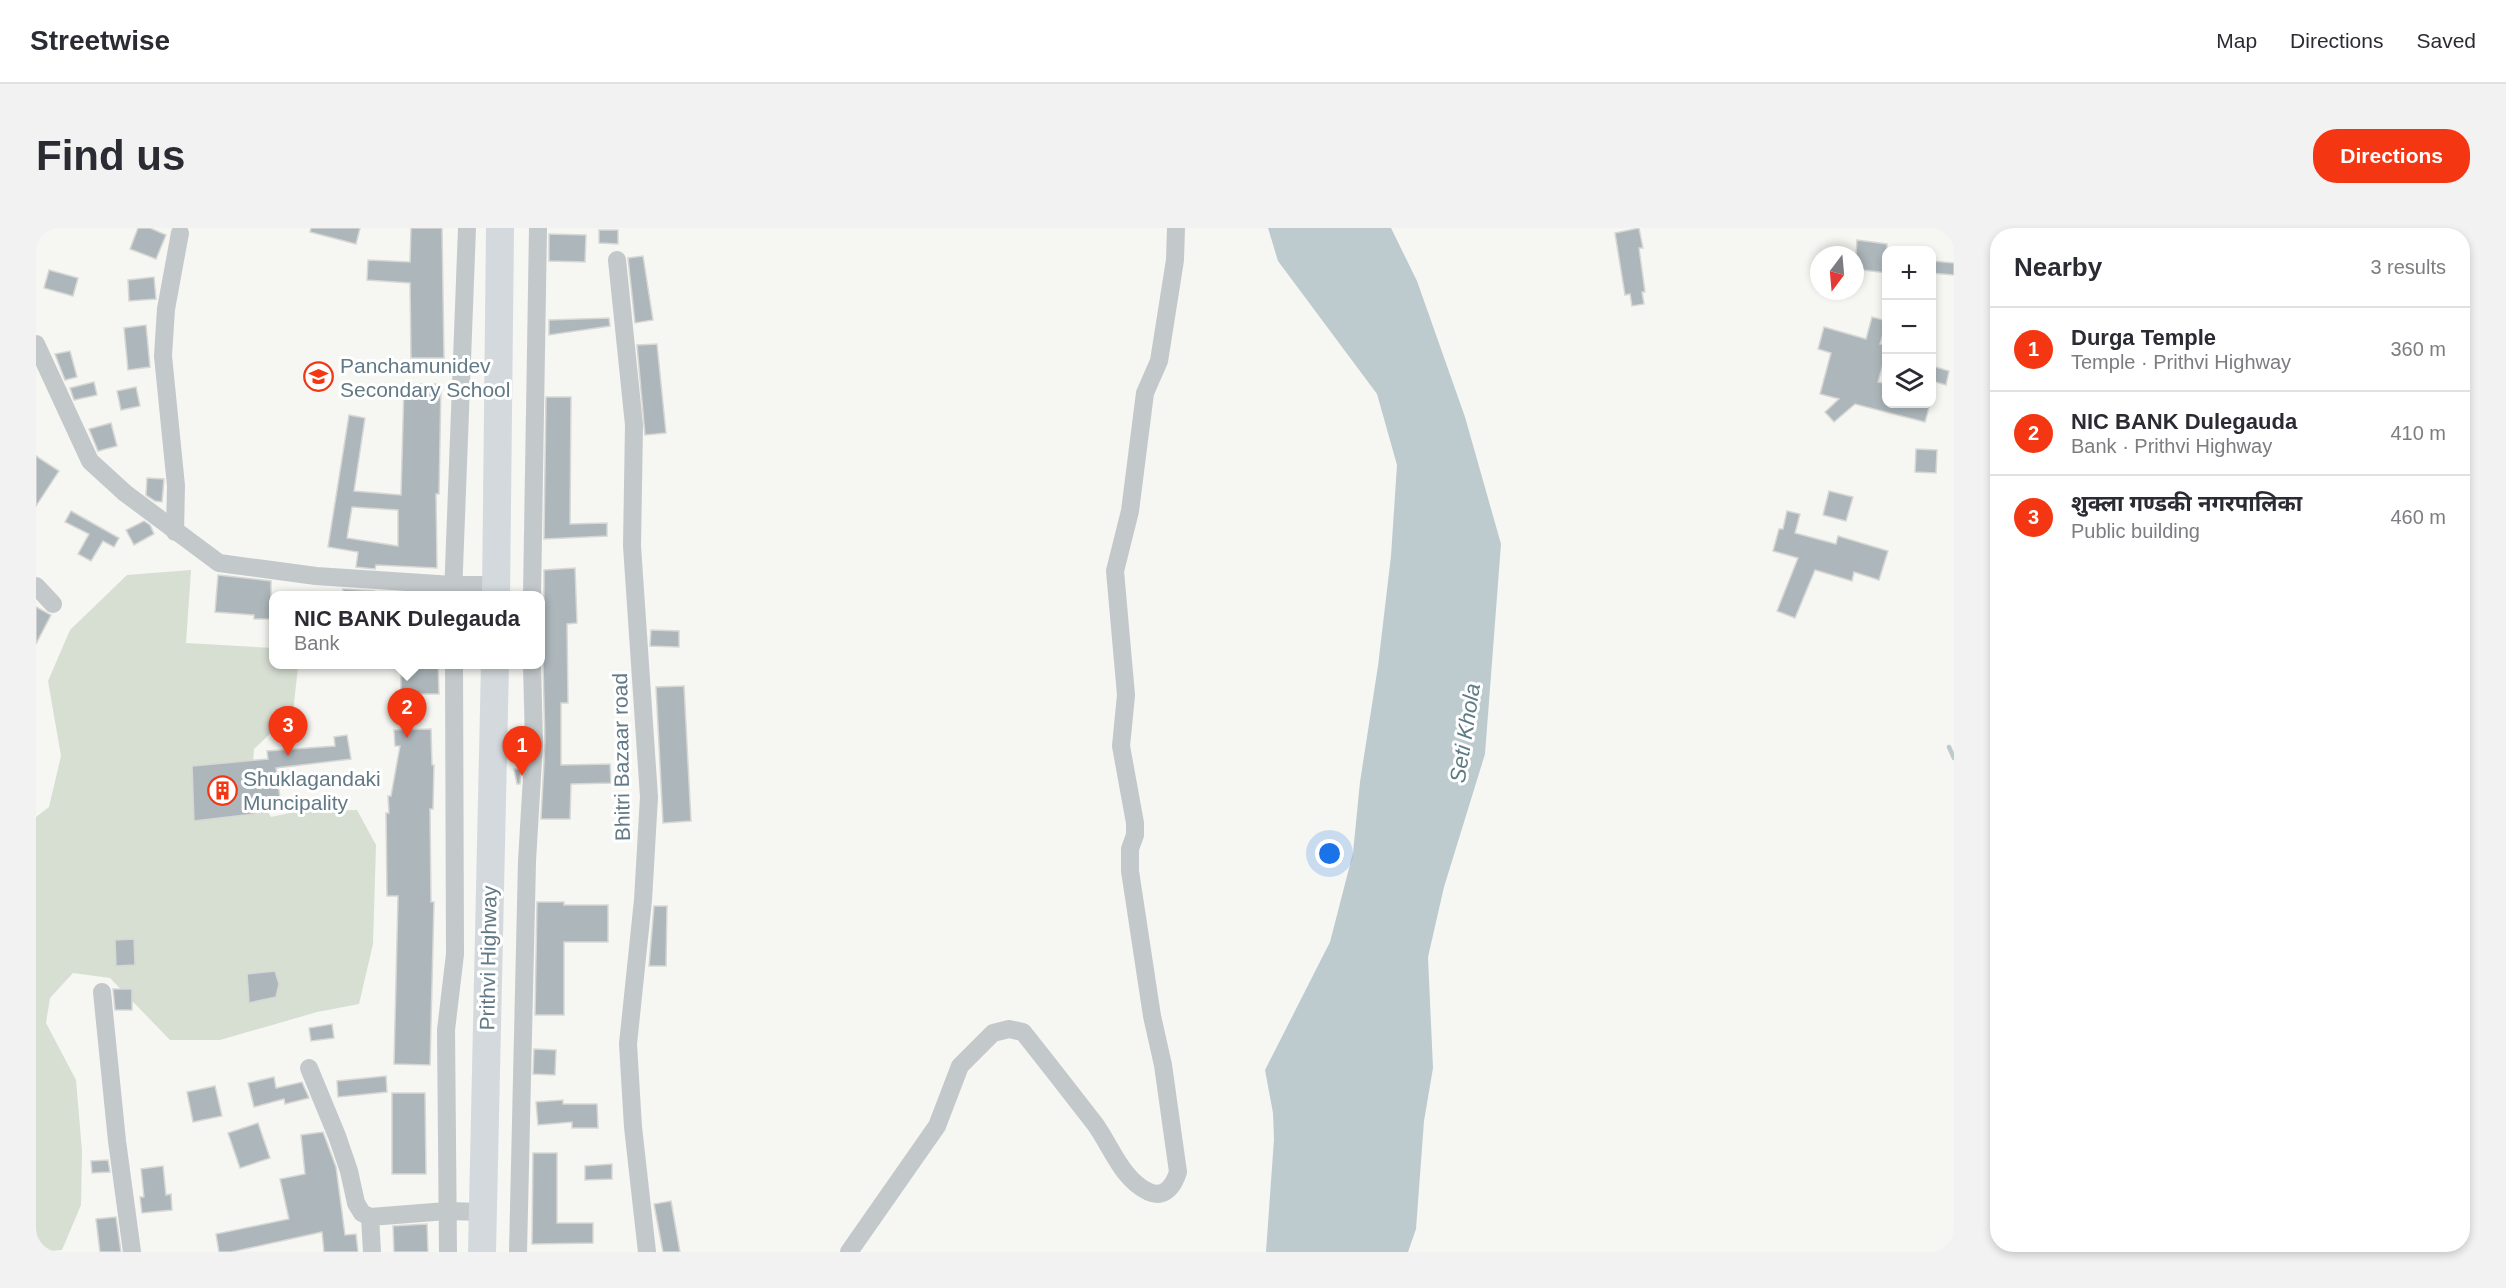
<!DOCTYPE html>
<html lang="en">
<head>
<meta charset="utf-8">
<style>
	body { margin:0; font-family:Arial,"Noto Sans Devanagari",sans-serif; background:#f2f2f3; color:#2b2b33 }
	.controls { position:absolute; right:18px; top:18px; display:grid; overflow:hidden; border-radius:12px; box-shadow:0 3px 9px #0003 }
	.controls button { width:54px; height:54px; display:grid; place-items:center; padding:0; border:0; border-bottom:2px solid #e1e1e2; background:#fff; color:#2b2b33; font:30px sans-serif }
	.compass { position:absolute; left:1774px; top:18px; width:54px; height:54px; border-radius:50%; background:#fff; box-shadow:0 3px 9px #0003; rotate:196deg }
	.you { position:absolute; left:1294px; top:626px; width:21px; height:21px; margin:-15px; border:4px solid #fff; border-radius:50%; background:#1a73e8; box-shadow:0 0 0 9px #1a73e833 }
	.badge { display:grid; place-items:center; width:39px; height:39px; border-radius:50%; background:#f43613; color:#fff; font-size:20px; font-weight:700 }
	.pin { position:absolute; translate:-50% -50px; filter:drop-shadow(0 2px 3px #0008) }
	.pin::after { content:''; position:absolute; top:32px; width:21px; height:18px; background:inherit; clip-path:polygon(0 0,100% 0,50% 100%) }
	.popup { position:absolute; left:233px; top:363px; width:276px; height:78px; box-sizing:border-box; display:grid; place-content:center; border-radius:12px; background:#fff; filter:drop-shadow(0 2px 4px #0005); font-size:20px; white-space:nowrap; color:#7c7c81 }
	.popup b { font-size:22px; color:#2b2b33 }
	.popup::after { content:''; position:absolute; left:50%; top:100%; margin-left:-12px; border:12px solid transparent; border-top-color:#fff }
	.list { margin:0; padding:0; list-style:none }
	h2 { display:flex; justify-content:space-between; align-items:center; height:78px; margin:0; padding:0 24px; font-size:26px }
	h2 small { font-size:20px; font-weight:400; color:#7c7c81 }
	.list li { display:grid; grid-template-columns:39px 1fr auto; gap:18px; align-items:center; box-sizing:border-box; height:84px; padding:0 24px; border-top:2px solid #e1e1e2 }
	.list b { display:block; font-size:22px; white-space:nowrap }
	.list p { margin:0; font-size:20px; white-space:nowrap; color:#7c7c81 }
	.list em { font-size:20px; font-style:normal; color:#7c7c81 }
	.icon { flex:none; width:33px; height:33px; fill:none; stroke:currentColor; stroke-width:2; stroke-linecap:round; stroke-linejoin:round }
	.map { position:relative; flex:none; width:1918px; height:1024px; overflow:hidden; border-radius:24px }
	header { display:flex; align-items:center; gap:36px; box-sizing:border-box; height:84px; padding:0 30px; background:#fff; border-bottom:2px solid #e1e1e2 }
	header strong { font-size:28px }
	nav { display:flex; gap:33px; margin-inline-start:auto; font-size:21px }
	.intro { display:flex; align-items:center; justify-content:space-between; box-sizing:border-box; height:144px; padding:0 36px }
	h1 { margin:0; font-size:42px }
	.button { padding:15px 27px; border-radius:24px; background:#f43613; color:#fff; font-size:21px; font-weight:700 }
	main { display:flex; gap:36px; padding:0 36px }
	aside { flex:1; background:#fff; border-radius:24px; box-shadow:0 3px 9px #0003 }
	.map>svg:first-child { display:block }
	.green { fill:#d7ded2 }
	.water { fill:#bdcbcf }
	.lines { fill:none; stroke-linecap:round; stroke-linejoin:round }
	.stream { stroke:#bdcbcf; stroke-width:4.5 }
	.building { fill:#adb7bb; stroke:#d7d7d4; stroke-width:1.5; fill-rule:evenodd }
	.minor { stroke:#c3c8cb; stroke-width:18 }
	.trunk { stroke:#d3d9dd; stroke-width:28 }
	.labels { text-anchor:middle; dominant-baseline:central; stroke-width:6; stroke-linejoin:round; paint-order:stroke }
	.poi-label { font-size:21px; fill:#627986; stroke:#fff; text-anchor:start }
	.street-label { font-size:21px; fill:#627986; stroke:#fff }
	.water-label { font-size:22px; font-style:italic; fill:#5d7b83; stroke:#fff }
</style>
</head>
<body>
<header>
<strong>Streetwise</strong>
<nav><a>Map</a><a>Directions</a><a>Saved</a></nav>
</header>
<div class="intro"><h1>Find us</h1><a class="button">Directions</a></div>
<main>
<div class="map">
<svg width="1918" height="1024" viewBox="0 0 1918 1024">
	<rect width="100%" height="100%" fill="#f6f6f2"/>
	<polygon class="green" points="155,342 150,415 237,420 238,436 260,437 262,439 257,484 218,521 215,558 235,589 263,583 321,582 340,617 337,716 323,776 281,784 184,812 134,812 74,750 37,745 14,770 10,795 40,852 46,923 45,977 26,1022 0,1024 0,589 13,579 25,528 12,453 34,402 91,347"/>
	<polygon class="water" points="1232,0 1355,0 1381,53 1429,189 1465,316 1449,526 1408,659 1392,729 1397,840 1388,893 1380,1001 1372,1024 1230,1024 1238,911 1237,885 1229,842 1294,714 1317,625 1324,554 1342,438 1355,328 1361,237 1341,166 1242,33"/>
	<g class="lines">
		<polyline class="stream" points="1913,519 1918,530"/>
	</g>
	<g class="building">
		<polygon points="102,0 114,0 130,7 120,31 94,21"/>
		<polygon points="275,0 324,0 320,16 274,4"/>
		<polygon points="375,0 406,0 408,130 375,130 374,55 331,52 332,32 374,34"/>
		<polygon points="1603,0 1607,20 1603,20 1609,64 1606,64 1608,76 1596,78 1594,66 1589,67 1579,5"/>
		<polygon points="563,2 582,2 582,16 563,15"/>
		<polygon points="513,6 550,7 549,34 513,33"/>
		<polygon points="1821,12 1851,16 1851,45 1819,41"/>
		<polygon points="607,28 617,92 599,95 592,30"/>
		<polygon points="1896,33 1918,35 1918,47 1896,45"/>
		<polygon points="13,42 42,50 37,68 8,60"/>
		<polygon points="118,49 120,71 93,73 92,52"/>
		<polygon points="1836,89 1851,93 1844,116 1851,117 1851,122 1842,154 1851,156 1851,176 1894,176 1889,194 1819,176 1798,194 1789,184 1803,171 1784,166 1795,125 1782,121 1788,99 1830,111"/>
		<polygon points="573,90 574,98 513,107 513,92"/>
		<polygon points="110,97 114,139 92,142 88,100"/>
		<polygon points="621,116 630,205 609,207 601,117"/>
		<polygon points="34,123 41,149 29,152 19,126"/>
		<polygon points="1896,138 1913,143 1910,157 1896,153"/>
		<polygon points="58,154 61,167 38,172 34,160"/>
		<path d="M368,156H405L403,266H400L401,340L340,337L339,341L320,339L322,324L292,319L313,187L329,190L318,263L365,267ZM316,279L362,282V318L311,310Z"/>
		<polygon points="100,159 104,178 85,182 81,163"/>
		<polygon points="510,169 535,169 534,296 571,295 571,308 508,311"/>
		<polygon points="75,195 81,218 62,223 53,201"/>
		<polygon points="1880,221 1901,222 1900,245 1879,244"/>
		<polygon points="0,228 23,243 0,278"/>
		<polygon points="111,250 128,251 126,274 119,273 110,267"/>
		<polygon points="1793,263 1817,269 1810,293 1787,287"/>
		<polygon points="35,283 83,310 78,319 67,313 55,333 42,326 53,306 29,294"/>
		<polygon points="1751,283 1764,286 1759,305 1800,316 1802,308 1852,323 1843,352 1818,344 1816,353 1779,342 1759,390 1741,383 1762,330 1737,323 1743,301 1747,301"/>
		<polygon points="108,293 114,297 118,306 98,317 90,302"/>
		<polygon points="539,340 541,395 531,396 532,475 525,475 525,537 574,536 575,555 535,556 534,591 505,591 509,515 507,436 504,422 504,375 508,371 508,342"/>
		<polygon points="182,347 235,353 235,391 218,391 218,387 179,384"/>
		<polygon points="307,361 338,363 337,368 307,368"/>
		<polygon points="0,379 15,387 0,416"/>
		<polygon points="615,402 643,403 643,419 614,418"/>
		<polygon points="365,436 402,436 403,466 365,466"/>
		<polygon points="648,458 655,593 627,595 620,459"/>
		<polygon points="395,501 396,537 398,537 397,581 394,581 395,674 398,674 394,837 358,836 362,668 351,668 350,585 353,585 352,568 355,568 364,518 359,518 358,502"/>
		<polygon points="311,507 315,531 240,540 244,570 216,573 218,586 158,593 156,538 232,531 231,523 299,518 298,509"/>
		<polygon points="478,541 485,541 484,556 481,556"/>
		<polygon points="501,674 528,674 528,677 572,677 572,714 528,714 528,787 499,787"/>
		<polygon points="618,678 631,678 630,738 613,738"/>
		<polygon points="98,711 99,737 80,738 79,712"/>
		<polygon points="239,743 243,756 240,769 213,775 211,746"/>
		<polygon points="77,761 96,761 96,782 79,782"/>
		<polygon points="296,796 298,810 275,813 273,800"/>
		<polygon points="498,821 520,822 519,847 497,846"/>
		<polygon points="350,848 351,864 302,869 301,853"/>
		<polygon points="238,849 240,860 266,854 273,870 249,876 248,871 218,879 212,855"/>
		<polygon points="179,858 186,888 157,894 151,864"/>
		<polygon points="356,865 389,865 390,946 356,946"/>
		<polygon points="527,872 527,876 561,876 562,900 536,900 536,894 502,897 500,874"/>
		<polygon points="222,895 234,930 204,940 192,905"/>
		<polygon points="287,904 300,939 309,1007 320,1006 322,1024 288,1024 286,1004 195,1024 183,1024 180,1006 253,991 244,951 269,946 265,907"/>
		<polygon points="497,925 521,925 521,995 557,995 557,1015 496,1016"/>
		<polygon points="72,932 74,944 56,945 55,933"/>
		<polygon points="576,936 576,951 549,952 549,938"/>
		<polygon points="127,938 130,967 135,966 136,982 106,985 104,969 108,969 105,941"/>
		<polygon points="635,973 644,1024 627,1024 618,976"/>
		<polygon points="80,989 85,1024 64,1024 60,991"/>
		<polygon points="391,996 392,1024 358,1024 357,998"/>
	</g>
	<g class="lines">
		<g class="minor">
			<polyline points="581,32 598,197 596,318 613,569 607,672 592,816 597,899 611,1024"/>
			<polyline points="0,116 54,233 89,265 183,335 280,348 417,357 460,357"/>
			<polyline points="139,304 140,258 127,128 130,81 144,5"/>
			<polyline points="0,358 17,376"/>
			<polyline points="417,367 431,0"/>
			<polyline points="496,368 502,0"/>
			<polyline points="66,764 81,913 96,1024"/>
			<polyline points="273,840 301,908 313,943 320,975 326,985 334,989 411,983 447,984"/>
			<polyline points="334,989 336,1024"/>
			<polyline points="412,1024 410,802 419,726 418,436"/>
			<polyline points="482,1024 491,633 498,515 496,436"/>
			<path d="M813,1024L901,898L924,838L957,805L973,801L987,804C1011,834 1035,865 1059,896C1075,918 1086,952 1113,964C1129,971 1138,957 1142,944L1127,837L1116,788L1094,643V621L1099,607V595L1085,518L1090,467L1079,343L1094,283L1109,165L1123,133L1139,32L1140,0"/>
		</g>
		<g class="trunk">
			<polyline points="460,368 464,0"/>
			<polyline points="446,1024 459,436"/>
		</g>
	</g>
	<defs>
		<symbol id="school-ring" viewBox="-11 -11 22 22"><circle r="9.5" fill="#fff" stroke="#f43613" stroke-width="1.5"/><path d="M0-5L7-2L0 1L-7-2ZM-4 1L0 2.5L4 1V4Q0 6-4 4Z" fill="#f43613"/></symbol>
		<symbol id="building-ring" viewBox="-11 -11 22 22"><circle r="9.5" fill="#fff" stroke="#f43613" stroke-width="1.5"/><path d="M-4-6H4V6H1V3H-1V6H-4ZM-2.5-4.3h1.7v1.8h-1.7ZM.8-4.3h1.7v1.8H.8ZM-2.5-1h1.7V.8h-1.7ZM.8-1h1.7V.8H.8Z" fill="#f43613"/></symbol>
	</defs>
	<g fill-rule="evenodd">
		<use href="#school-ring" x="266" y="132" width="33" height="33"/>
		<use href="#building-ring" x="170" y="546" width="33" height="33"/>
	</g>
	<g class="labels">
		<g class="poi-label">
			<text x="304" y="137">Panchamunidev<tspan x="304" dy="24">Secondary School</tspan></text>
			<text x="207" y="550">Shuklagandaki<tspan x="207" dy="24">Muncipality</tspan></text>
		</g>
		<g class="street-label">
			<text transform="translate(585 529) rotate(-91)">Bhitri Bazaar road</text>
			<text transform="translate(452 730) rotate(-89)">Prithvi Highway</text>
		</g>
		<g class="water-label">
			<text transform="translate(1429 505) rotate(-81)">Seti Khola</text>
		</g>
	</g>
</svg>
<div class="controls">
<button>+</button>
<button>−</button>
<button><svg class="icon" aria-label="layers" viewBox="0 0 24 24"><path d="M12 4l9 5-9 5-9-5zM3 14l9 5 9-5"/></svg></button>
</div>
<svg class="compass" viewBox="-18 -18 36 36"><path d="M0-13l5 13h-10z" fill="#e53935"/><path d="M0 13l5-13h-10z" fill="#7c7c81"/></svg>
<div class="you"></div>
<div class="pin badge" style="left:486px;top:548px">1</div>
<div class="pin badge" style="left:371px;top:510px">2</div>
<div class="popup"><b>NIC BANK Dulegauda</b>Bank</div>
<div class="pin badge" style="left:252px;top:528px">3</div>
</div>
<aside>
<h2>Nearby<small>3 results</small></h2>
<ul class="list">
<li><span class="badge">1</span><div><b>Durga Temple</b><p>Temple · Prithvi Highway</p></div><em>360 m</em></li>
<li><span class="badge">2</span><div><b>NIC BANK Dulegauda</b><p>Bank · Prithvi Highway</p></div><em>410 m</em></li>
<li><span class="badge">3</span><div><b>शुक्ला गण्डकी नगरपालिका</b><p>Public building</p></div><em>460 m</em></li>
</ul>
</aside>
</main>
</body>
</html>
